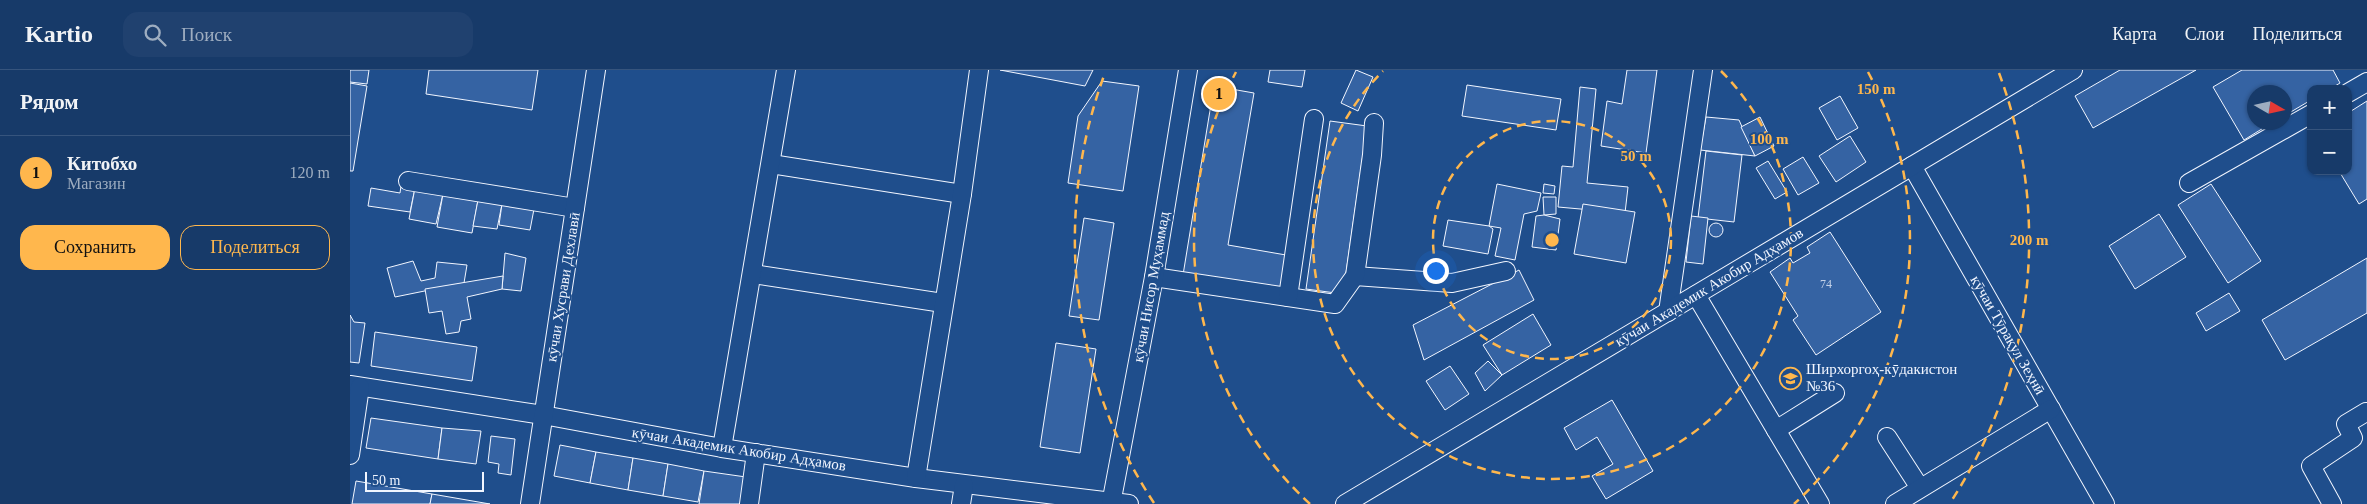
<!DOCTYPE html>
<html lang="ru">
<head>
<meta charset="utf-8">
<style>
	body { margin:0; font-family:Georgia,serif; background:#20416f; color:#f1f3f6 }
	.controls { position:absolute; right:15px; top:15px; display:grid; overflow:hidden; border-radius:10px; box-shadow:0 1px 4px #0004 }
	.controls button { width:45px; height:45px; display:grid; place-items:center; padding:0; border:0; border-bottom:1px solid #36547d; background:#173a69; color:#f1f3f6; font:25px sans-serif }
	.compass { position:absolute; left:1897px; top:15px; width:45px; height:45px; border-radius:50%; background:#173a69; box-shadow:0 1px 4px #0004; rotate:99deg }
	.scale { position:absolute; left:15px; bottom:12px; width:119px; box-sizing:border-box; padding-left:5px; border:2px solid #f2f6ff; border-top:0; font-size:14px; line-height:18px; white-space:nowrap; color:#f2f6ff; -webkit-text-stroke:4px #1f4e8c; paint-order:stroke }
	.you { position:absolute; left:1085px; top:200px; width:18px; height:18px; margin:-12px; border:4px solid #fff; border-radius:50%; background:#1a73e8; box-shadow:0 0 0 8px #1a73e833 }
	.badge { display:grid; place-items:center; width:32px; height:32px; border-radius:50%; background:#ffb74d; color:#111; font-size:16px; font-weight:700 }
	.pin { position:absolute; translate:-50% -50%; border:2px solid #fff; box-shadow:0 1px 5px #0006 }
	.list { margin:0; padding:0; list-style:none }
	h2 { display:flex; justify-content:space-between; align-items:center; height:65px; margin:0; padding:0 20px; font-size:21px }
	h2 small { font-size:16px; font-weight:400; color:#9eadc0 }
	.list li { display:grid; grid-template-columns:32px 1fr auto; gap:15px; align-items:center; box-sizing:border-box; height:75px; padding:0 20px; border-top:1px solid #36547d }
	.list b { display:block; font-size:19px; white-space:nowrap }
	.list p { margin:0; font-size:16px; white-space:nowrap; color:#9eadc0 }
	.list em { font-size:16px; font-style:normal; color:#9eadc0 }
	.actions { display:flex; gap:10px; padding:15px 20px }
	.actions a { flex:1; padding:11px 0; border:1px solid #ffb74d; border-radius:15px; text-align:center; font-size:18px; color:#ffb74d }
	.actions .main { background:#ffb74d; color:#111 }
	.icon { flex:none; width:28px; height:28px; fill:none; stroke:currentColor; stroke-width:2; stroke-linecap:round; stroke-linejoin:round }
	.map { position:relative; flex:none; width:2017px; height:434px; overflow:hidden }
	header { display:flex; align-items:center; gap:30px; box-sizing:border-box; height:70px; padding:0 25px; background:#173a69; border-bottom:1px solid #36547d }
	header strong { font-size:24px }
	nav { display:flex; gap:28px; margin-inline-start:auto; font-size:18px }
	.search { width:350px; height:45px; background:#20416f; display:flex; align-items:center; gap:12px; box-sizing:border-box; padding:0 18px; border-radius:15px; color:#9eadc0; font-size:19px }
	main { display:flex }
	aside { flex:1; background:#173a69 }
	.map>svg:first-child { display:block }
	.building { fill:#3563a3; stroke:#f2f6ff }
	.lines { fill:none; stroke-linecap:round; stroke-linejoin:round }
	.minor-casing { stroke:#f2f6ff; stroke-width:20 }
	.minor { stroke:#1f4e8c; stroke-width:18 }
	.ring { fill:none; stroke:#ffb74d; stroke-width:2.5; stroke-dasharray:9 6 }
	.labels { text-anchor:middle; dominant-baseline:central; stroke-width:4; stroke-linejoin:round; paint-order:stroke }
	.number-label { font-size:12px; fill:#c3d1e8 }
	.street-label { font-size:15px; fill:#f2f6ff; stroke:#1f4e8c }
	.poi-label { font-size:15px; fill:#f2f6ff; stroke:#1f4e8c; text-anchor:start }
	.centre { fill:#ffb74d; stroke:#1f4e8c; stroke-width:2.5 }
	.ring-label { font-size:15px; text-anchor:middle; font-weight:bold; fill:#ffb74d; stroke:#1f4e8c; stroke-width:4; stroke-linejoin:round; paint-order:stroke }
</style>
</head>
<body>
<header>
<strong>Kartio</strong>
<div class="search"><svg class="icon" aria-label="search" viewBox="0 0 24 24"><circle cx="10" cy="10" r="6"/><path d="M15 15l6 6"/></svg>Поиск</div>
<nav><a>Карта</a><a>Слои</a><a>Поделиться</a></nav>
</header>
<main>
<aside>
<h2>Рядом<small></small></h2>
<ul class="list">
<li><span class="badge">1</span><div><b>Китобхо</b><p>Магазин</p></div><em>120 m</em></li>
</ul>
<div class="actions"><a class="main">Сохранить</a><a>Поделиться</a></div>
</aside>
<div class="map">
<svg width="2017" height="434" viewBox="0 0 2017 434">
	<rect width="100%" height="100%" fill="#1f4e8c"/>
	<g class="building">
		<polygon points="0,0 19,0 17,14 0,12"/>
		<polygon points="79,0 188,0 182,40 76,24"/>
		<polygon points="650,0 743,0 735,16"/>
		<polygon points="920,0 955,0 952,17 918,12"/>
		<polygon points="1006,0 1023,7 1008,41 991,33"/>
		<polygon points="1277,0 1307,0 1296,83 1251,76 1257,31 1272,34"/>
		<polygon points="1770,0 1846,0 1743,58 1725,26"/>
		<polygon points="1892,0 1983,0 1990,13 1980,19 1961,19 1961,30 1934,46 1934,22 1904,22 1904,52 1923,52 1894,70 1863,17"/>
		<polygon points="752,11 789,16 773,121 718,113 728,46"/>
		<polygon points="0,13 17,16 3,101 0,101"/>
		<polygon points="1117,15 1211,29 1206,60 1112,46"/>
		<polygon points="864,16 904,23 878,175 936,185 930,221 833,205"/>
		<polygon points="1230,17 1246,19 1237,113 1278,117 1275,143 1208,137 1212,96 1223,97"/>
		<polygon points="1490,26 1508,58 1487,70 1469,38"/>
		<polygon points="2017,31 2017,129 2009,134 1989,101 1998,101 1998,43"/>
		<polygon points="1356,47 1389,50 1405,86 1350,80"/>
		<polygon points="1410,47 1424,76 1405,86 1391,57"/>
		<polygon points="980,51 1017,56 993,224 956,219"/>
		<polygon points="1500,66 1516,92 1486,112 1469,86"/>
		<polygon points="1356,81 1392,85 1384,152 1348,148"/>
		<polygon points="1453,87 1469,113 1448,125 1433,99"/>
		<polygon points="1418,91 1437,122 1425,129 1406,98"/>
		<polygon points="1147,114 1191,123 1187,141 1174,144 1165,190 1145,186 1151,158 1139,156"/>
		<polygon points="1194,114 1205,116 1204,124 1193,123"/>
		<polygon points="1861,114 1911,191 1878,213 1828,135"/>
		<polygon points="51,116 65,118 60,142 18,136 21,118 50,123"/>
		<polygon points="65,118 93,124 86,154 59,149"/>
		<polygon points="93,124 128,130 122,163 87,157"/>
		<polygon points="1193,127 1206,127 1206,144 1194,145"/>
		<polygon points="128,130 152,134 147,159 123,156"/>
		<polygon points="152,134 184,139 180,160 149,155"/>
		<polygon points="1233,134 1285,142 1276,193 1224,184"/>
		<polygon points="1809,144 1836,187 1785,219 1759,176"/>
		<polygon points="1194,145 1210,149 1206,180 1182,177 1186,146"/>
		<polygon points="1341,146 1358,148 1353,194 1336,192"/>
		<polygon points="734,148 764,153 749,250 719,246"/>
		<polygon points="1098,150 1139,156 1143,159 1138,184 1093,176"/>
		<circle cx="1366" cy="160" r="7"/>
		<polygon points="1480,162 1531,242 1466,285 1443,250 1448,246 1420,202 1440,188 1443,193 1460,183 1457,177"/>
		<polygon points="155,183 176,188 171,221 152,219"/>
		<polygon points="2017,188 2017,243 1935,290 1912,250"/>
		<polygon points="63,191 71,211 85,208 87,192 117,195 114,213 45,227 37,198"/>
		<polygon points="1169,200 1184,230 1074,290 1063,255"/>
		<polygon points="153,206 152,219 117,227 121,249 111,251 109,262 96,264 92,241 79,243 75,219"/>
		<polygon points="1879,223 1890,241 1856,261 1846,243"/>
		<polygon points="1183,244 1201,275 1152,305 1133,275"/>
		<polygon points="0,245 4,252 15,253 9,293 0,292"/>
		<polygon points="25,262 127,277 122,311 21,296"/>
		<polygon points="706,273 746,279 730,383 690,377"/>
		<polygon points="1138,291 1152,305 1135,321 1125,303"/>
		<polygon points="1100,296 1119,324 1095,340 1076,311"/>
		<polygon points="1262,330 1303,401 1256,429 1242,406 1263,394 1247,367 1226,380 1214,358"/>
		<polygon points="21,348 92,358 88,389 16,378"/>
		<polygon points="92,358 131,361 126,394 88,389"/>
		<polygon points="141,366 165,369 161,405 148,403 149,394 138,392"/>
		<polygon points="210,375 246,382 240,413 204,406"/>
		<polygon points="246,382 283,388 278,420 240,413"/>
		<polygon points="283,388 318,394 313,426 278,420"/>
		<polygon points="318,394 354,401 348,432 313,426"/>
		<polygon points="354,401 396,407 392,434 349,434"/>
		<polygon points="6,411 82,424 80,434 2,434"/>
		<polygon points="82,424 140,434 80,434"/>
	</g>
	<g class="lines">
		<defs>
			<g id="minor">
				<polyline points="1998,23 2017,12"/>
				<polyline points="421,94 612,124"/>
				<polyline points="1562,96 1755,434"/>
				<polyline points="58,111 225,138"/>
				<polyline points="1839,113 1961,44"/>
				<polyline points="403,204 593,233"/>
				<polyline points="1005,206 1102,213 1156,201"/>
				<polyline points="804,207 985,234 1005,206 1022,85 1024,53"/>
				<polyline points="1346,225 1470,434"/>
				<polyline points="938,227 964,49"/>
				<polyline points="1318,242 1353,0"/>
				<polyline points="0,315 193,345 372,378 566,408 779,434"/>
				<polyline points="1426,360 1485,323"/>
				<polyline points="1537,367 1570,418"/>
				<polyline points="372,378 436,0"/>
				<polyline points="0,385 10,317"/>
				<polyline points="566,408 612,124 629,0"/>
				<polyline points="180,434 246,0"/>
				<polyline points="399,434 406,383"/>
				<polyline points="611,434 614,415"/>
				<polyline points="761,434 804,207 838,0"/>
				<polyline points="995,434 1723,0"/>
				<polyline points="1545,434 1701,339"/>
				<polyline points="1982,434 1961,396 2003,368 1996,354 2016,342"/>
			</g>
		</defs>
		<use href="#minor" class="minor-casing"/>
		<use href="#minor" class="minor"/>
	</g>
	<g class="ring">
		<circle cx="1202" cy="170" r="119"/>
		<path d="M1371 1A239 239 0 1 1 1033 1"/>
		<path d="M960 434A358 358 0 0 1 886 2M1518 2A358 358 0 0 1 1444 434"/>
		<path d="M804 433A477 477 0 0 1 755 3M1649 3A477 477 0 0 1 1600 433"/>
	</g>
	<defs>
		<symbol id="school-ring" viewBox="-11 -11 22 22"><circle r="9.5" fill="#1f4e8c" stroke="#ffb74d" stroke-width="1.5"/><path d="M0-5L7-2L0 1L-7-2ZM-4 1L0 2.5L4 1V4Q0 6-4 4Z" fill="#ffb74d"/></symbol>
	</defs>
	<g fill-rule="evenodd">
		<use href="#school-ring" x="1428" y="296" width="25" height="25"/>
	</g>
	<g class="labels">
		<g class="number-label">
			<text x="1476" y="214">74</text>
		</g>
		<g class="street-label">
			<text transform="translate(213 217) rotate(-81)">кӯчаи Хусрави Дехлавӣ</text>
			<text transform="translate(801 217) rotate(-80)">кӯчаи Нисор Муҳаммад</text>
			<text transform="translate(1359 217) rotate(-31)">кӯчаи Академик Акобир Адҳамов</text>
			<text transform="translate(1658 265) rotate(60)">кӯчаи Тӯрақул Зеҳнӣ</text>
			<text transform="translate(389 379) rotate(9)">кӯчаи Академик Акобир Адҳамов</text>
		</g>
		<g class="poi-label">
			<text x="1456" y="299">Ширхоргоҳ-кӯдакистон<tspan x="1456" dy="17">№36</tspan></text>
		</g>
	</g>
	<circle cx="1202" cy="170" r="8" class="centre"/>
	<g class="ring-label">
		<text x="1526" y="24">150 m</text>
		<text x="1419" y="74">100 m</text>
		<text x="1286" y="91">50 m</text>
		<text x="1679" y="175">200 m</text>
	</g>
</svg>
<div class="controls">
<button>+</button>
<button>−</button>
</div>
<svg class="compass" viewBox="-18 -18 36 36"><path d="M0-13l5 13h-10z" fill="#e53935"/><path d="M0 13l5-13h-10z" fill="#9eadc0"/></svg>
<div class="scale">50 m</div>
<div class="you"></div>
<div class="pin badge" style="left:869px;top:24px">1</div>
</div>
</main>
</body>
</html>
